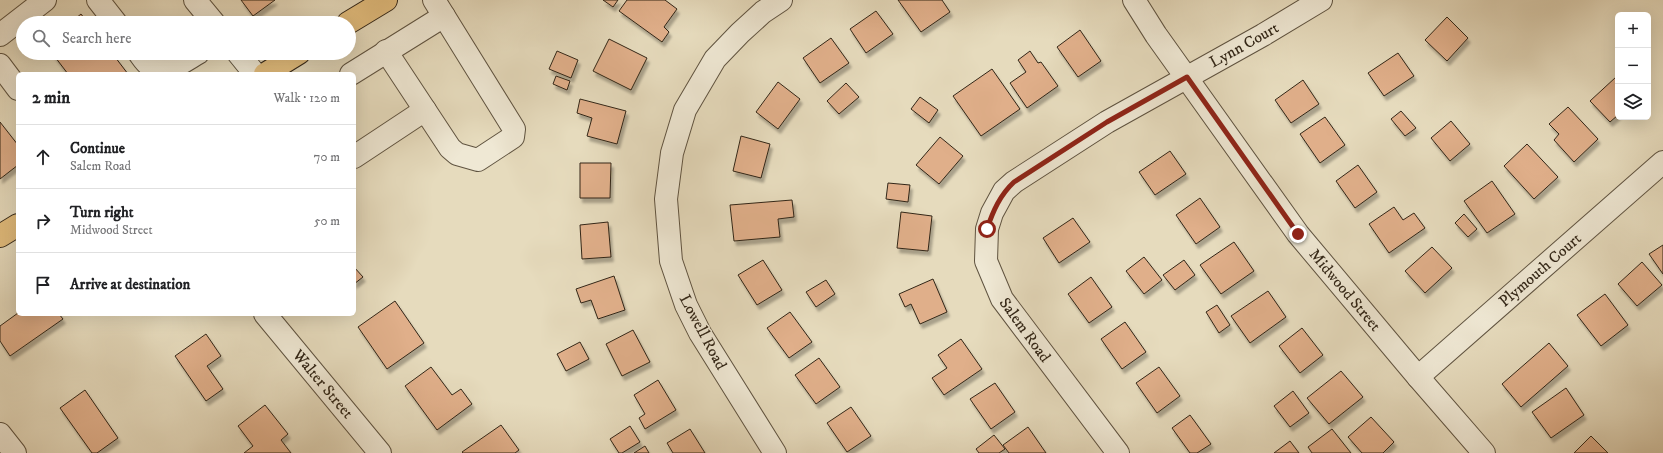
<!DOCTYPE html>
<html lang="en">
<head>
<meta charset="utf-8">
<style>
	body { margin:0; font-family:"IM FELL DW Pica",serif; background:#f2f2f2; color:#202124 }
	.controls { position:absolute; right:12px; top:12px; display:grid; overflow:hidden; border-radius:6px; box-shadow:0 4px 16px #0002 }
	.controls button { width:36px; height:36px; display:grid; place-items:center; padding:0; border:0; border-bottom:1px solid #e0e0e0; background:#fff; color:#202124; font:20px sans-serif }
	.stop { position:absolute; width:12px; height:12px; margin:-9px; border:3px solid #8f2418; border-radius:50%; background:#fff }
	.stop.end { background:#8f2418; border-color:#fff; box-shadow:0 1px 4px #0008 }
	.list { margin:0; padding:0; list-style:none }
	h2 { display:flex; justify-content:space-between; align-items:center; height:52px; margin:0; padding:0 16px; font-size:17px }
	h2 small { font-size:13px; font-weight:400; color:#757577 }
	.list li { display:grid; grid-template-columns:26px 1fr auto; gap:12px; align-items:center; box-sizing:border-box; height:64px; padding:0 16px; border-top:1px solid #e0e0e0 }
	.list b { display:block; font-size:15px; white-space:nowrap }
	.list p { margin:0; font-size:13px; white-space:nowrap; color:#757577 }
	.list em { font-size:13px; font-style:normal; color:#757577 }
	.icon { flex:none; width:22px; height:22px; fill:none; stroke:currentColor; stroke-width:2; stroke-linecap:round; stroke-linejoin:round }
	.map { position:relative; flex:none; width:1663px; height:453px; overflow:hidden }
	.search { position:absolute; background:#fff; box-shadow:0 4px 16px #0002; left:16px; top:16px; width:340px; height:44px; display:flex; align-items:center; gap:10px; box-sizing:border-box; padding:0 14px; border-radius:22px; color:#757577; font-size:15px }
	.panel { position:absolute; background:#fff; box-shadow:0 4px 16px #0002; left:16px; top:72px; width:340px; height:244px; border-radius:6px }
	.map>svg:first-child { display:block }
	.building { fill:#e0af8a; stroke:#322617; filter:url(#shadow) }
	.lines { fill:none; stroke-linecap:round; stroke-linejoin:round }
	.minor-casing { stroke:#5f5340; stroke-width:24 }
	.major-casing { stroke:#322617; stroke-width:24 }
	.minor { stroke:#efe8d4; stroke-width:22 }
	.major { stroke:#e3be7e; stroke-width:22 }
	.route { stroke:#8f2418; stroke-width:5 }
	.labels { text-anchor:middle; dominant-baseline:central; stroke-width:3; stroke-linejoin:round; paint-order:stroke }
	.street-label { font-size:16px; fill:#322617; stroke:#efe8d4 }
</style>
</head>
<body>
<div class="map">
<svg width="1663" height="453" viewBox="0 0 1663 453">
	<defs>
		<filter id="shadow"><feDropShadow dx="2.5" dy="4.5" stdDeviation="1" flood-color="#0004"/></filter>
	</defs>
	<rect width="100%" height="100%" fill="#e6dbbd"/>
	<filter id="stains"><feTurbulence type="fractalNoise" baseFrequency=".005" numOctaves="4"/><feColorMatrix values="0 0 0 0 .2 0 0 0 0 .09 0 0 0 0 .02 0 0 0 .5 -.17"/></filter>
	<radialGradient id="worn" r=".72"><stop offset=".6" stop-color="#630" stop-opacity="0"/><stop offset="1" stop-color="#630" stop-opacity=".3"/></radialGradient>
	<g class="building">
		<polygon points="241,0 275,0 253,16"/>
		<polygon points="603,0 618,0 613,7"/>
		<polygon points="627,0 665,0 677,9 664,27 669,32 662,42 619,11"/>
		<polygon points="898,0 942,0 950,12 921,32"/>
		<polygon points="876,11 893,34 866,53 850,29"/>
		<polygon points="81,14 88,23 70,23"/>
		<polygon points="1447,17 1468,38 1447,61 1425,40"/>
		<polygon points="1080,30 1101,61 1078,77 1057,47"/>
		<polygon points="831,38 849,63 820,83 803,58"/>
		<polygon points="609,39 647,58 631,90 593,71"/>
		<polygon points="557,51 578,60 571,78 549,69"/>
		<polygon points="1030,51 1038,63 1041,62 1058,86 1027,108 1010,83 1026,72 1018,60"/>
		<polygon points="52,53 112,53 128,74 68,74"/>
		<polygon points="1398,53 1414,76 1384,96 1368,73"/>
		<polygon points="992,69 1020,109 981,136 953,96"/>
		<polygon points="556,76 570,81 567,90 553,84"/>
		<polygon points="1616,77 1618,79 1618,115 1610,122 1590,101"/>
		<polygon points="1303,80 1319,104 1291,123 1275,100"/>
		<polygon points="778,82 800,99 778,129 756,112"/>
		<polygon points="846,83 859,97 839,114 827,101"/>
		<polygon points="920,97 938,110 929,123 911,109"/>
		<polygon points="580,99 626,111 617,144 587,136 592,118 577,113"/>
		<polygon points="1568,107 1598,139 1574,162 1554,140 1559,134 1549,124"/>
		<polygon points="1401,111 1416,128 1405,136 1391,119"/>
		<polygon points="1325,117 1345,145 1320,163 1300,134"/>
		<polygon points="1451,121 1470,144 1450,161 1431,138"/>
		<polygon points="0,122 18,145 18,165 0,179"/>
		<polygon points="741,136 770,144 761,178 733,171"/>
		<polygon points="940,137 963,156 939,184 916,165"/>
		<polygon points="1527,144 1558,177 1534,199 1504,166"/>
		<polygon points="1170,151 1186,174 1155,195 1139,172"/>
		<polygon points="580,163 611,163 610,198 580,198"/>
		<polygon points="1358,165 1377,192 1355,208 1336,181"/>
		<polygon points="1492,181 1515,214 1487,233 1464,201"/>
		<polygon points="888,183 910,185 908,202 886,199"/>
		<polygon points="1200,198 1220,227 1196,244 1176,215"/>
		<polygon points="792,200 794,217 778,219 780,237 734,241 730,205"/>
		<polygon points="1394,207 1403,220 1414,213 1425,228 1389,253 1369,224"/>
		<polygon points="901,212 932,216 928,251 897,248"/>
		<polygon points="1464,214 1477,229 1468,237 1455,223"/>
		<polygon points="1073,218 1090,242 1059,263 1043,238"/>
		<polygon points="608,222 611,257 582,259 580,225"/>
		<polygon points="1234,242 1254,271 1221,294 1200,265"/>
		<polygon points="1663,245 1663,274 1649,254"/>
		<polygon points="1432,247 1452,268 1425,293 1405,271"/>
		<polygon points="1144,257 1162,280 1144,294 1126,271"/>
		<polygon points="763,260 782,290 757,305 738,275"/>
		<polygon points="1184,260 1195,275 1175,290 1163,275"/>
		<polygon points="1642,262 1662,285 1637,306 1618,284"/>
		<polygon points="354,267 363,277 354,284"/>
		<polygon points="614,276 625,310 598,319 591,300 581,303 576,289"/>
		<polygon points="1091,277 1112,307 1089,323 1068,294"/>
		<polygon points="933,279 947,312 920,324 911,304 905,307 899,294"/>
		<polygon points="826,280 835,294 816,307 806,292"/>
		<polygon points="1268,291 1286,317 1250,343 1231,316"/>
		<polygon points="1605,294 1628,325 1601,346 1577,315"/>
		<polygon points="395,301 424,343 387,369 358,327"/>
		<polygon points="1217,305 1230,325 1219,333 1206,312"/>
		<polygon points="790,312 812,342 789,358 767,328"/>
		<polygon points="18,313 59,314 63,319 10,356 0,341 0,326"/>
		<polygon points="1125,322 1146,352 1122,369 1101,339"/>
		<polygon points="1302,328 1323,355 1300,373 1279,346"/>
		<polygon points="633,330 650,362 622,376 606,344"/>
		<polygon points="206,334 221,356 207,366 223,389 206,401 175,356"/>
		<polygon points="961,339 982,369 944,395 932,378 947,368 938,355"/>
		<polygon points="580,342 589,359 566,371 557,354"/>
		<polygon points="1549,343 1568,366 1521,407 1502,384"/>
		<polygon points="819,358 840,387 816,404 795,375"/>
		<polygon points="431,367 452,395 461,389 472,404 437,430 405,386"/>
		<polygon points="1159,367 1180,396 1157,413 1136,383"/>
		<polygon points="1341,371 1363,397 1329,424 1307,398"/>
		<polygon points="658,380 676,410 645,429 639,418 645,414 634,395"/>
		<polygon points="995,383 1015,412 991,429 970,399"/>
		<polygon points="1566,388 1584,415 1551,438 1532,412"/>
		<polygon points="85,390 118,438 97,453 92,453 60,408"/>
		<polygon points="1293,391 1309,413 1290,427 1274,406"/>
		<polygon points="265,405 288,434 281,440 291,453 244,453 253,446 238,426"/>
		<polygon points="851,407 871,436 847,452 827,423"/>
		<polygon points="1190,415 1211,444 1197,453 1190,453 1172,428"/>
		<polygon points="1371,417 1394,442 1383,453 1362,453 1348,437"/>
		<polygon points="501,425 519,450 515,453 463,453 462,452"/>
		<polygon points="630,426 640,442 622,453 619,453 610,439"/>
		<polygon points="1028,427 1046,453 1009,453 1003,445"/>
		<polygon points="690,429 705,453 673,453 667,443"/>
		<polygon points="1332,429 1351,453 1312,453 1308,447"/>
		<polygon points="994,435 1005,449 999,453 979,453 976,449"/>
		<polygon points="1591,436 1608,453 1574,453"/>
		<polygon points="1290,441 1299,453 1274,453"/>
		<polygon points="645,446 649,453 634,453"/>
	</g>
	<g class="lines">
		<defs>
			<g id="minor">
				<polyline points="98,0 116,23"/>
				<polyline points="195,0 214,23"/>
				<polyline points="1134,0 1156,35 1298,234 1418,377 1484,453"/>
				<polyline points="0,35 45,0"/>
				<polyline points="386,51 450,148 457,154 478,160 513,137 514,129 434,0"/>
				<path d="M139,53C142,57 145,62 149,65C165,77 184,61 198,53"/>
				<polyline points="238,53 255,74"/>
				<polyline points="0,65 18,89"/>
				<polyline points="351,74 444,16"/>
				<polyline points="354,157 425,110"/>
				<polyline points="265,314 380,453"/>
				<polyline points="1418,377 1663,162"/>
				<polyline points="0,434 15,453"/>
				<polyline points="775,453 700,333 686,305 671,261 666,199 672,153 685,110 715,59 740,33 763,12 781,0"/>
				<polyline points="1118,453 1002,299 986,261 987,229 992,213 1004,191 1014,182 1107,122 1263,35 1321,0"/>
			</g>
			<g id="major">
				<polyline points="348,23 386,0"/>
				<polyline points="265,74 299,53"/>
				<polyline points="0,236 18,225"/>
			</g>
		</defs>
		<use href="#minor" class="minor-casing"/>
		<use href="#major" class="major-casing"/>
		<use href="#minor" class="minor"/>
		<use href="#major" class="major"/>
	</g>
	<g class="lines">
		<path class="route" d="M987,229C993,211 1000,195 1014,182L1107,122L1187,77L1298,234"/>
	</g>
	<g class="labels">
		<g class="street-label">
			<text transform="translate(1244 45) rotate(-29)">Lynn Court</text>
			<text transform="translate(1540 270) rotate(-41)">Plymouth Court</text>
			<text transform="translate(1345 290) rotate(50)">Midwood Street</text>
			<text transform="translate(1025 330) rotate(54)">Salem Road</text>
			<text transform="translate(703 332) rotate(62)">Lowell Road</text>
			<text transform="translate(323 384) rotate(50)">Walter Street</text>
		</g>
	</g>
	<rect width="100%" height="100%" filter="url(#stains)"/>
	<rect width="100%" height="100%" fill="url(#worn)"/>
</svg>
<div class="controls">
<button>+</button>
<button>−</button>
<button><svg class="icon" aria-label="layers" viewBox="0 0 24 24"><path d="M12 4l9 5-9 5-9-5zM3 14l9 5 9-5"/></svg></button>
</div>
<div class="stop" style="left:987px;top:229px"></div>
<div class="stop end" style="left:1298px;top:234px"></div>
<div class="search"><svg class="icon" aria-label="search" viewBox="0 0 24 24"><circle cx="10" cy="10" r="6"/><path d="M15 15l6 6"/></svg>Search here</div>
<section class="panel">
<h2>2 min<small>Walk · 120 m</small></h2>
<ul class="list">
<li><svg class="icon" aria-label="ahead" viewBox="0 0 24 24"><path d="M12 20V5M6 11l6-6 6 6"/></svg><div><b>Continue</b><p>Salem Road</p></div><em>70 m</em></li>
<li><svg class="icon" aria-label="right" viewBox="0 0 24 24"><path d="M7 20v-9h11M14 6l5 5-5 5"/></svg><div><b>Turn right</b><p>Midwood Street</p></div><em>50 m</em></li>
<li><svg class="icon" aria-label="arrive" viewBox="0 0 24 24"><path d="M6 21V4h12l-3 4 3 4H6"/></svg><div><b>Arrive at destination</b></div></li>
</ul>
</section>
</div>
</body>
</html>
